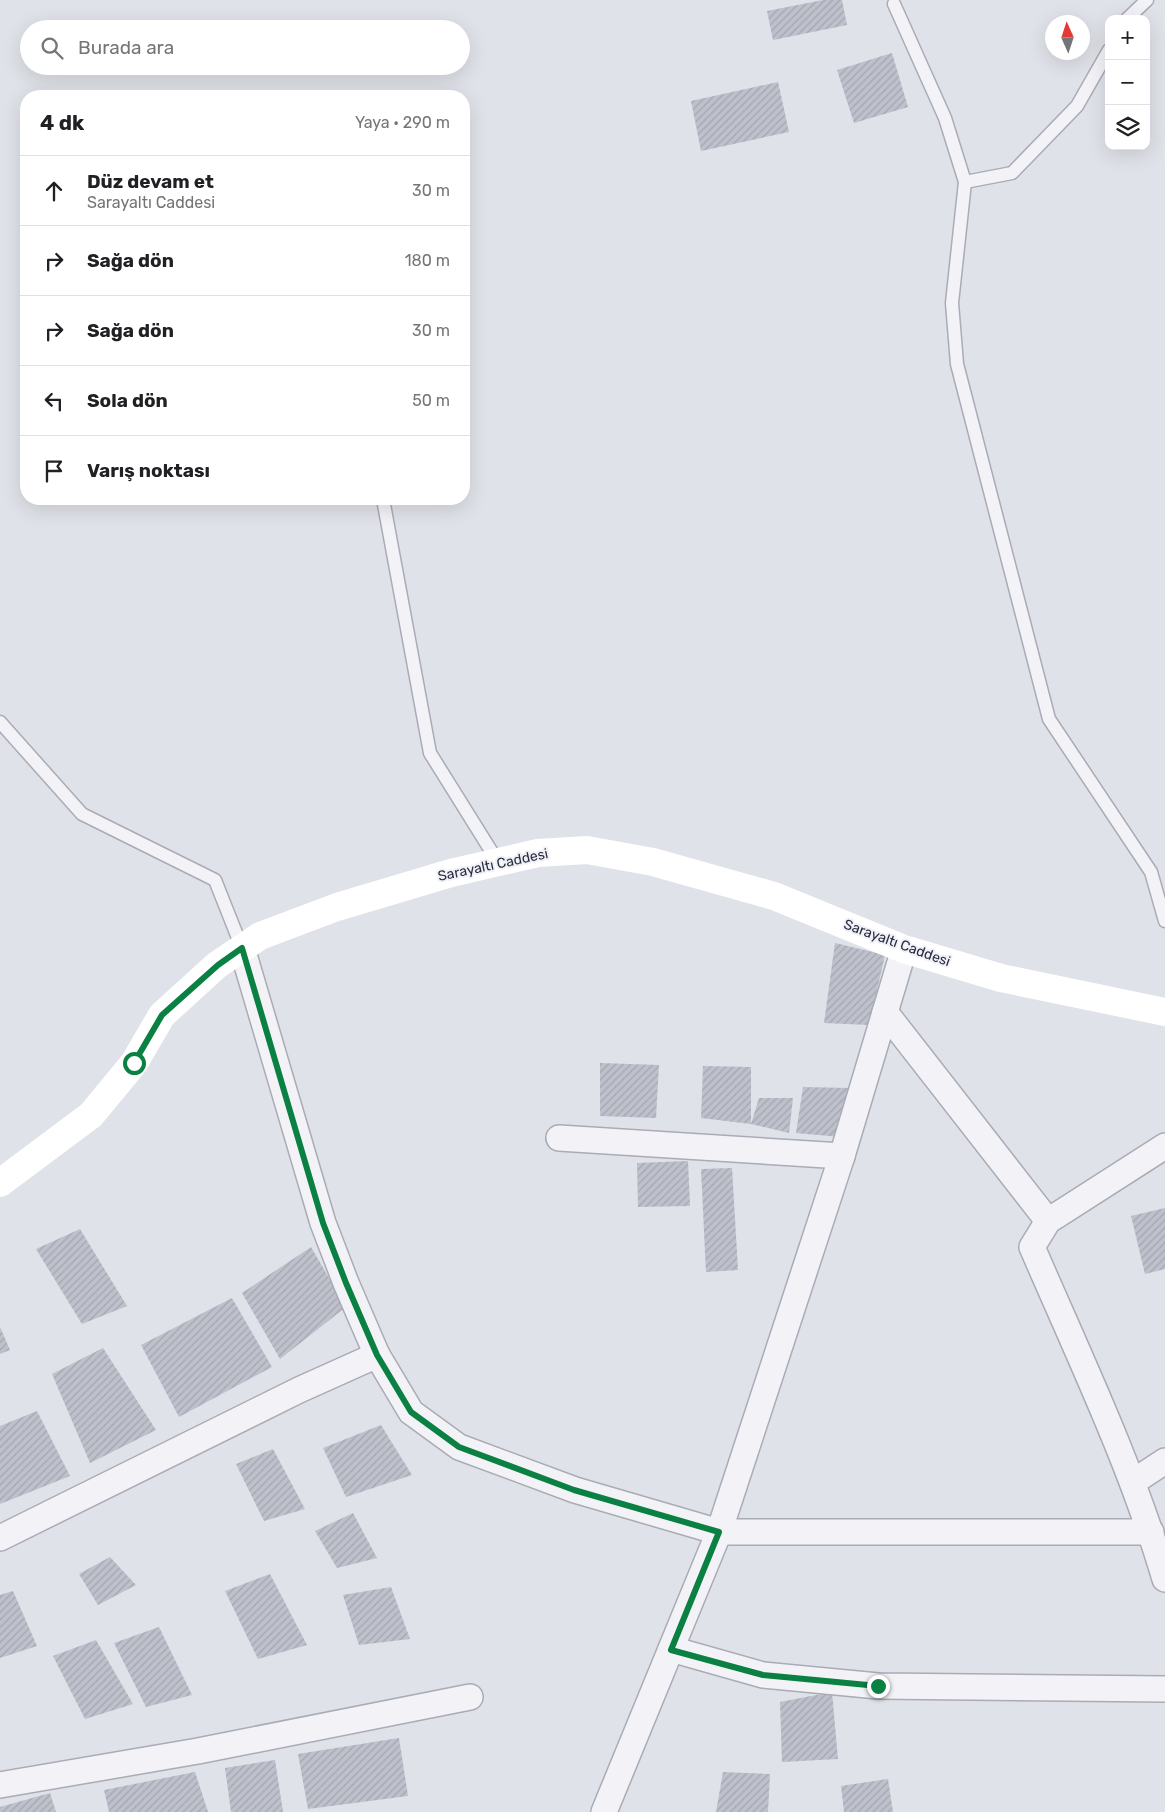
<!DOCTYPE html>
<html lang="tr">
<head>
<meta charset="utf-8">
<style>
	body { margin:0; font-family:Rubik,sans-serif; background:#f2f2f2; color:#202124 }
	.controls { position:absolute; right:15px; top:15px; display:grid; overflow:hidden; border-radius:10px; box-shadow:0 5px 20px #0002 }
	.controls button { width:45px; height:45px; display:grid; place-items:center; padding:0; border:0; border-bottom:1px solid #e0e0e0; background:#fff; color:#202124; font:25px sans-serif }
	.compass { position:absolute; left:1045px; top:15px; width:45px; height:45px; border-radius:50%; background:#fff; box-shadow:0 5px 20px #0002; rotate:357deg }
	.stop { position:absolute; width:15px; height:15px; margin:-11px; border:4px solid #0b8043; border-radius:50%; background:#fff }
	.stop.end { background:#0b8043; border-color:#fff; box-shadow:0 1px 5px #0008 }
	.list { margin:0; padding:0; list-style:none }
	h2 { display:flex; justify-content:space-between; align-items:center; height:65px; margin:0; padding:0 20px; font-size:21px }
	h2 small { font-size:16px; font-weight:400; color:#757577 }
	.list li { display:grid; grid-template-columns:32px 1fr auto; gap:15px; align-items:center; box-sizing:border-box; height:70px; padding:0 20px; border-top:1px solid #e0e0e0 }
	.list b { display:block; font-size:19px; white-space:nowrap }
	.list p { margin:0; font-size:16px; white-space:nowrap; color:#757577 }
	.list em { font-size:16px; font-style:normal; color:#757577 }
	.icon { flex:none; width:28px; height:28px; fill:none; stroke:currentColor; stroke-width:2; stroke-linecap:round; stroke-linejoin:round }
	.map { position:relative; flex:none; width:1165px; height:1812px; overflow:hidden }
	.search { position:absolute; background:#fff; box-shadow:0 5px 20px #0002; left:20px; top:20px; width:450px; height:55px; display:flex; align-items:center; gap:12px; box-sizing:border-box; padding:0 18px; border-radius:28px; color:#757577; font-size:19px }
	.panel { position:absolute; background:#fff; box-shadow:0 5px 20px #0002; left:20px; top:90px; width:450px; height:415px; border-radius:20px }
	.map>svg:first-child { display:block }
	.building { fill:url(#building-hatch) }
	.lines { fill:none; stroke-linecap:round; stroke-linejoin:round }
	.lane-casing { stroke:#a9abb6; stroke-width:15 }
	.street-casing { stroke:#a9abb6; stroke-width:28 }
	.lane { stroke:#f3f3f7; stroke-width:12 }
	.street { stroke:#f3f3f7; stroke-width:25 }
	.secondary { stroke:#fff; stroke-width:28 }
	.route { stroke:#0b8043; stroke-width:6 }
	.labels { text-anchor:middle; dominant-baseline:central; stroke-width:4; stroke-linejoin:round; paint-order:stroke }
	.street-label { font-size:14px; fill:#292c40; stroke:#f0f1f6 }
</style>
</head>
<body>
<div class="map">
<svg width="1165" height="1812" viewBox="0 0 1165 1812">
	<defs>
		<pattern id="building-hatch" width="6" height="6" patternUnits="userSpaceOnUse" patternTransform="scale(1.25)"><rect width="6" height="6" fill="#bec0cb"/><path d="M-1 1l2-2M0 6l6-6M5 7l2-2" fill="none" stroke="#a3a5af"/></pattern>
	</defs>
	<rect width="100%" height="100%" fill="#e0e2e9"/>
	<g class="building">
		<polygon points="823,0 842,0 847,25 773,40 767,11"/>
		<polygon points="892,53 908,107 854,123 837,70"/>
		<polygon points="778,82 789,132 701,151 691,101"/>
		<polygon points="835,943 885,955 869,1025 824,1023"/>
		<polygon points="600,1063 659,1065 656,1118 600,1116"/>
		<polygon points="703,1066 751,1067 751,1124 701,1118"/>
		<polygon points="803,1087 850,1088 841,1137 796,1133"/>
		<polygon points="759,1098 793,1098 789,1133 751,1124"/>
		<polygon points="688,1161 690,1206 638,1207 637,1163"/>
		<polygon points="732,1168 738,1270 706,1272 701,1169"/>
		<polygon points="1165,1208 1165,1269 1145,1274 1131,1216"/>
		<polygon points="80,1229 127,1306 82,1324 36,1249"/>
		<polygon points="311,1247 346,1307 280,1359 242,1293"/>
		<polygon points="232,1298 272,1367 179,1417 141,1345"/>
		<polygon points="0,1327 10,1350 0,1354"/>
		<polygon points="103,1348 156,1430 90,1463 52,1374"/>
		<polygon points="37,1411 70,1476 0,1504 0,1426"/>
		<polygon points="381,1425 412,1475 346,1497 323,1448"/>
		<polygon points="273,1449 305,1509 264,1521 236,1464"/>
		<polygon points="353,1513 377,1558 337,1568 315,1531"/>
		<polygon points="110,1557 136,1585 98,1605 79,1574"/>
		<polygon points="270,1574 307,1645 258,1659 225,1591"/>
		<polygon points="391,1587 410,1639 359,1645 343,1595"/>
		<polygon points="13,1591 37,1646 0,1658 0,1595"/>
		<polygon points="159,1627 192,1695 146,1707 114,1643"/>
		<polygon points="96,1640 133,1704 85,1719 53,1656"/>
		<polygon points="832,1692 838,1759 782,1762 780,1702"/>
		<polygon points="399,1738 408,1796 308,1809 298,1754"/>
		<polygon points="275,1760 283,1812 231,1812 225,1768"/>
		<polygon points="195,1772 208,1812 109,1812 104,1790"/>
		<polygon points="723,1772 770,1774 768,1812 716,1812"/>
		<polygon points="888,1779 893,1812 844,1812 841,1786"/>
		<polygon points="50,1793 56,1812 0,1812 0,1807"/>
	</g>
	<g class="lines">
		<defs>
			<g id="lane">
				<polyline points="894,4 945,118 965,182 952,303 957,364 1049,719 1151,872 1165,921"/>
				<polyline points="1127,19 1147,0"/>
				<polyline points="965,182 1012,173 1077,106 1109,50"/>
				<polyline points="383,499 430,753 498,862"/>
				<polyline points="0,722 82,814 215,880 242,948"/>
			</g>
			<g id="street">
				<polyline points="242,948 323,1223 346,1283 377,1355"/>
				<polyline points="885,1012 1048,1221"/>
				<polyline points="559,1138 842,1156"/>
				<path d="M1165,1146L1048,1221L1032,1247C1079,1356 1131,1464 1165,1579"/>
				<polyline points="1133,1482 1165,1461"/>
				<polyline points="0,1538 299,1390 377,1355 411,1412 459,1447 575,1490 719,1532 1151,1532"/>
				<polyline points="671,1649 763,1675 878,1686 1165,1689"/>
				<polyline points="0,1785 198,1751 470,1697"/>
				<polyline points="604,1812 719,1532 842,1156 904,949"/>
			</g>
		</defs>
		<use href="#lane" class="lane-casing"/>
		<use href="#street" class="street-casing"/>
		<use href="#lane" class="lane"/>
		<use href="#street" class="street"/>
		<polyline class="secondary" points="0,1183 91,1115 134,1063 162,1015 217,965 260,936 337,907 451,873 538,853 587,850 653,862 774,896 904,949 1001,978 1165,1012"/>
	</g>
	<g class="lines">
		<polyline class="route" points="134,1063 162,1015 218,965 242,948 323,1223 346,1283 377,1355 411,1412 459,1447 574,1490 719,1532 671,1650 763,1675 878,1686"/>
	</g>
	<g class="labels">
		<g class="street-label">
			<text transform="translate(493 865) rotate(-12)">Sarayaltı Caddesi</text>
			<text transform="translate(897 943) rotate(20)">Sarayaltı Caddesi</text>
		</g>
	</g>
</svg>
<div class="controls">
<button>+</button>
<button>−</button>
<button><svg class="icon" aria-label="layers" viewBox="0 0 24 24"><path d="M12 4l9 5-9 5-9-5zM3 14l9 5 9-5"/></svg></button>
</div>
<svg class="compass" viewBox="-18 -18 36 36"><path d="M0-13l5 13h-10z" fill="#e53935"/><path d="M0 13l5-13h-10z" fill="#757577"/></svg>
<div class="stop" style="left:134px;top:1063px"></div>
<div class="stop end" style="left:878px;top:1686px"></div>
<div class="search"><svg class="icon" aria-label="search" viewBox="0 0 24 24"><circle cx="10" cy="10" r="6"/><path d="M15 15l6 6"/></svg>Burada ara</div>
<section class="panel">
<h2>4 dk<small>Yaya · 290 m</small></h2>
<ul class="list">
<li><svg class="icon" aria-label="ahead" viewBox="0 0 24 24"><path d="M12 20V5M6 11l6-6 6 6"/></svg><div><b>Düz devam et</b><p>Sarayaltı Caddesi</p></div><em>30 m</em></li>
<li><svg class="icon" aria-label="right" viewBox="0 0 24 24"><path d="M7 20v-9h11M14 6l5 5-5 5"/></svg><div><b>Sağa dön</b></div><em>180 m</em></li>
<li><svg class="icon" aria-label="right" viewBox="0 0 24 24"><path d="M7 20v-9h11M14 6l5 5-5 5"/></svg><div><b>Sağa dön</b></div><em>30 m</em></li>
<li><svg class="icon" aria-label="left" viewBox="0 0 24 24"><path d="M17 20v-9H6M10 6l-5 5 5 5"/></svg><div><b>Sola dön</b></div><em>50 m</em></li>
<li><svg class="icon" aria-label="arrive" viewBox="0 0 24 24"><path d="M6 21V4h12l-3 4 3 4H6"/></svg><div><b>Varış noktası</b></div></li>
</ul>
</section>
</div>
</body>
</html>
